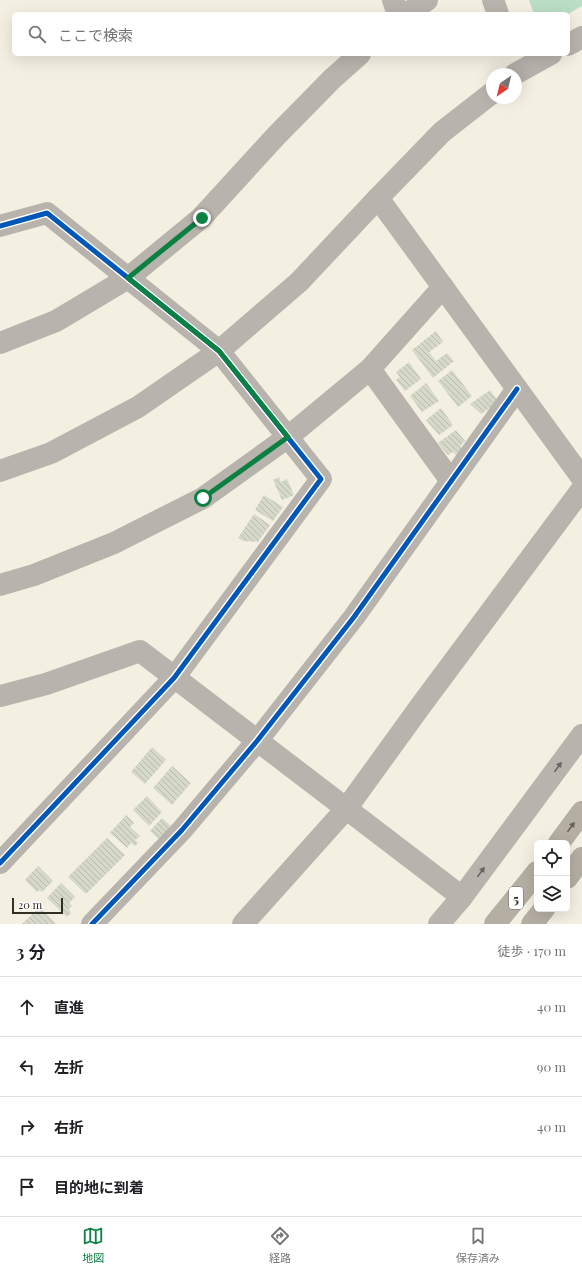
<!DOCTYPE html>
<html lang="ja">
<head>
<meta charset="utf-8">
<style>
	body { margin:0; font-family:"Playfair Display","Noto Sans JP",serif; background:#f2f2f2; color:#202124 }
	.controls { position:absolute; right:12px; bottom:12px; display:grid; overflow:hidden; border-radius:6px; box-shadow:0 4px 16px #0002 }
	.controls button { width:36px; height:36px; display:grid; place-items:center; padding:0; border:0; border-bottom:1px solid #e0e0e0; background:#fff; color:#202124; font:20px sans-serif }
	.compass { position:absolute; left:486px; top:68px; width:36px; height:36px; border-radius:50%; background:#fff; box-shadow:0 4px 16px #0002; rotate:215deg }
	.scale { position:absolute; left:12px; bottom:10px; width:51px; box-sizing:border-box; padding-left:4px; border:2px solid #322f25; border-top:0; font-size:11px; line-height:14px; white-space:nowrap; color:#322f25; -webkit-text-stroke:3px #fff; paint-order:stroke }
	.stop { position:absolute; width:12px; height:12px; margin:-9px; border:3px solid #0b8043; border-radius:50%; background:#fff }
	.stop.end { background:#0b8043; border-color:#fff; box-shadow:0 1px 4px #0008 }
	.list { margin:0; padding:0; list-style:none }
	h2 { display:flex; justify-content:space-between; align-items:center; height:52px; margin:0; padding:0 16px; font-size:17px }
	h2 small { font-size:13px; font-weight:400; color:#757577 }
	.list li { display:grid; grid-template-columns:26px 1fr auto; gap:12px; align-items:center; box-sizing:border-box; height:60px; padding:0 16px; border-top:1px solid #e0e0e0 }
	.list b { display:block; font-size:15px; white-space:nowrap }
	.list em { font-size:13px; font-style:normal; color:#757577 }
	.icon { flex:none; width:22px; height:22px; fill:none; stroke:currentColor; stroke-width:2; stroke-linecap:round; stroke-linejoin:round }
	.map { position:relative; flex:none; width:582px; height:924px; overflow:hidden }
	.search { position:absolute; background:#fff; box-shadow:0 4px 16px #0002; left:12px; right:12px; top:12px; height:44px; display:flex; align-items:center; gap:10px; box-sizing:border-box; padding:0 14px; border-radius:6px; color:#757577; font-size:15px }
	.sheet { height:292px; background:#fff }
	nav { display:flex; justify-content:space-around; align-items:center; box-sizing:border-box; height:56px; border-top:1px solid #e0e0e0; background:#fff; font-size:11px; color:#757577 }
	nav a { display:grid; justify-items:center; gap:2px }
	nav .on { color:#0b8043 }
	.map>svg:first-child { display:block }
	.water { fill:#b9dec5 }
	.building { fill:url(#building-back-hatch) }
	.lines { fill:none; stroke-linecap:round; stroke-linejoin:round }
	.minor { stroke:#b8b3ac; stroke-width:22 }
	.highway { stroke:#b4aea3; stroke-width:22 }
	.cycleway-casing { stroke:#fff; stroke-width:8 }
	.cycleway { stroke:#0057b8; stroke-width:5 }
	.oneway { fill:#68645b }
	.oneway2 { fill:#666257 }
	.route { stroke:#0b8043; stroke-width:5 }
	.labels { text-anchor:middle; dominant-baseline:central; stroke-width:4; stroke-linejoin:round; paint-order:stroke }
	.shield { fill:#fff; stroke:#706d66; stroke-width:1 }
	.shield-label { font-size:13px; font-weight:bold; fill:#322f25 }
</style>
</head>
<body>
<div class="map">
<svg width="582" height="924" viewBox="0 0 582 924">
	<defs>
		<pattern id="building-back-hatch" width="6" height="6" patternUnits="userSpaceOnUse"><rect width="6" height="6" fill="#d6d9ca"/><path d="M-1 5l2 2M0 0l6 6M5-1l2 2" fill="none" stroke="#b8bbad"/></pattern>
	</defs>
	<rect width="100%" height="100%" fill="#f3f0e2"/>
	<polygon class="water" points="529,0 582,0 582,6 568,14 534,14"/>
	<g class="building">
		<polygon points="436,331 443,342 429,352 436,361 447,353 454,361 433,378 412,350"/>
		<polygon points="409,362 421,379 405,391 396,380 400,377 396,372"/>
		<polygon points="452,370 472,396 458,407 438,381"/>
		<polygon points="426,383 439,401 422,412 410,396"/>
		<polygon points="490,390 499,402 481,414 470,404"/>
		<polygon points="441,408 453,425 439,435 426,420"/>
		<polygon points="456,430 465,441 460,446 464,452 457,456 453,452 448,455 438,443"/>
		<polygon points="279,477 281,482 287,479 294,495 282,500 273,480"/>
		<polygon points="264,495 283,507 273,521 255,510"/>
		<polygon points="254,514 270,525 258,542 243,541 238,538"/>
		<polygon points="152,747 166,760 145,784 131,772"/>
		<polygon points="172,766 191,783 172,805 153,788"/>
		<polygon points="147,796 162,812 149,826 133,810"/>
		<polygon points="126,815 134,823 130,827 140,836 135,840 138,843 135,846 131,843 127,848 110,833"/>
		<polygon points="162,818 172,827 160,840 150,831"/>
		<polygon points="107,838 125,855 86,894 68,877"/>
		<polygon points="38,866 53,881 42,892 39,890 37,892 25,880"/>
		<polygon points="61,883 75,897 69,903 72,906 69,909 71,913 67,917 47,898"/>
		<polygon points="40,907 56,924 22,924"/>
	</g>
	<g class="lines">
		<g class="minor">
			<polyline points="393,0 398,14"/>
			<polyline points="493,0 498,14"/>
			<polyline points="406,14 427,0"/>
			<polyline points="568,45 582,37"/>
			<polyline points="515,74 551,54"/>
			<polyline points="378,198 582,478"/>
			<polyline points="0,226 47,213 219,351 321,479 174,678 0,863"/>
			<polyline points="0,343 56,321 128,278 201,218 276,136 332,79 360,54"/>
			<polyline points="370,369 451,481"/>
			<polyline points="0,471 51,453 138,407 219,351 299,282 378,198 442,132 492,93"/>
			<polyline points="0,585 34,575 114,543 203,498 288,437 370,369 443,287"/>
			<polyline points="0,696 46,684 140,651 462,897"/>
			<polyline points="92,924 182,830 257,741 354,617 517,389"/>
			<polyline points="243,924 346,809 422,704 582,489"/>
			<polyline points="439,924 462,897 582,735"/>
		</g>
		<g class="highway">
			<polyline points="559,843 582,812"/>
			<polyline points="567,878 582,858"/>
			<polyline points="495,924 537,872"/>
			<polyline points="532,924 544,909"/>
		</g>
		<defs>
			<g id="cycleway">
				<polyline points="0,226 47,213 219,351 321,479 174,678 0,863"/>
				<polyline points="92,924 182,830 257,741 354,617 517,389"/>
			</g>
		</defs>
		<use href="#cycleway" class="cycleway-casing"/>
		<use href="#cycleway" class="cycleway"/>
	</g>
	<defs><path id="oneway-solid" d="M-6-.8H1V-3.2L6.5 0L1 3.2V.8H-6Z"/></defs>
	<g class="oneway">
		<use href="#oneway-solid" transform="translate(558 767) rotate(-54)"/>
		<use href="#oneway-solid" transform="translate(481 872) rotate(-54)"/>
	</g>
	<use class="oneway2" href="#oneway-solid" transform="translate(571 827) rotate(-54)"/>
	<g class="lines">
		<polyline class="route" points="202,218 128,278 219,351 288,437 203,498"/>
	</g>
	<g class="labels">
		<rect class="shield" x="509" y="887" width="14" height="22" rx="3"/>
		<g class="shield-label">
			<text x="516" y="898">5</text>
		</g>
	</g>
</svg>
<div class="controls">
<button><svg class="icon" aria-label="locate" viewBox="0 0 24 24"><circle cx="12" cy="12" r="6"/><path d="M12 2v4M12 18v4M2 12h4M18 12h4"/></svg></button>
<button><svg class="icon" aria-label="layers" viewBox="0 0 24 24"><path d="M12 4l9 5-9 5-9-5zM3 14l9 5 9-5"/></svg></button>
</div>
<svg class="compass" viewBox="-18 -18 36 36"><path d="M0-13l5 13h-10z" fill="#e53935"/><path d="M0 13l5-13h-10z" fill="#757577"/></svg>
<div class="scale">20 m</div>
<div class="stop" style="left:203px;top:498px"></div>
<div class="stop end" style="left:202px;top:218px"></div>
<div class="search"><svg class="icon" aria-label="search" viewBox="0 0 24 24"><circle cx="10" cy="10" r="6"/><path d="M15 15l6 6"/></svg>ここで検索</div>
</div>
<section class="sheet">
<h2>3 分<small>徒歩 · 170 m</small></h2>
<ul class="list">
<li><svg class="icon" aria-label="ahead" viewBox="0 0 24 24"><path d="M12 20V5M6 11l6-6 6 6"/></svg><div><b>直進</b></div><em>40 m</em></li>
<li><svg class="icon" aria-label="left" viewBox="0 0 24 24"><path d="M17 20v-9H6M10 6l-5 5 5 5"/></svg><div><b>左折</b></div><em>90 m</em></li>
<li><svg class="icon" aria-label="right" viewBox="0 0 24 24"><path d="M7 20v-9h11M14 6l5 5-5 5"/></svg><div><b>右折</b></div><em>40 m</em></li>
<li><svg class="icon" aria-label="arrive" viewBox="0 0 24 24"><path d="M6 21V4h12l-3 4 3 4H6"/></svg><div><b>目的地に到着</b></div></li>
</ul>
</section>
<nav>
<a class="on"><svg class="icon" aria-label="map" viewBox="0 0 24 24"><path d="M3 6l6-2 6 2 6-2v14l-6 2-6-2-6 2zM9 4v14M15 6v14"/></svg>地図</a>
<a><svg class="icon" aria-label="directions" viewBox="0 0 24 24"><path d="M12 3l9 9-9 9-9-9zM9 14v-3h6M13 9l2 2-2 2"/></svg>経路</a>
<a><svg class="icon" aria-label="saved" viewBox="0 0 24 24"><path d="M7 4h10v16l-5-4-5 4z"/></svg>保存済み</a>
</nav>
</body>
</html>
